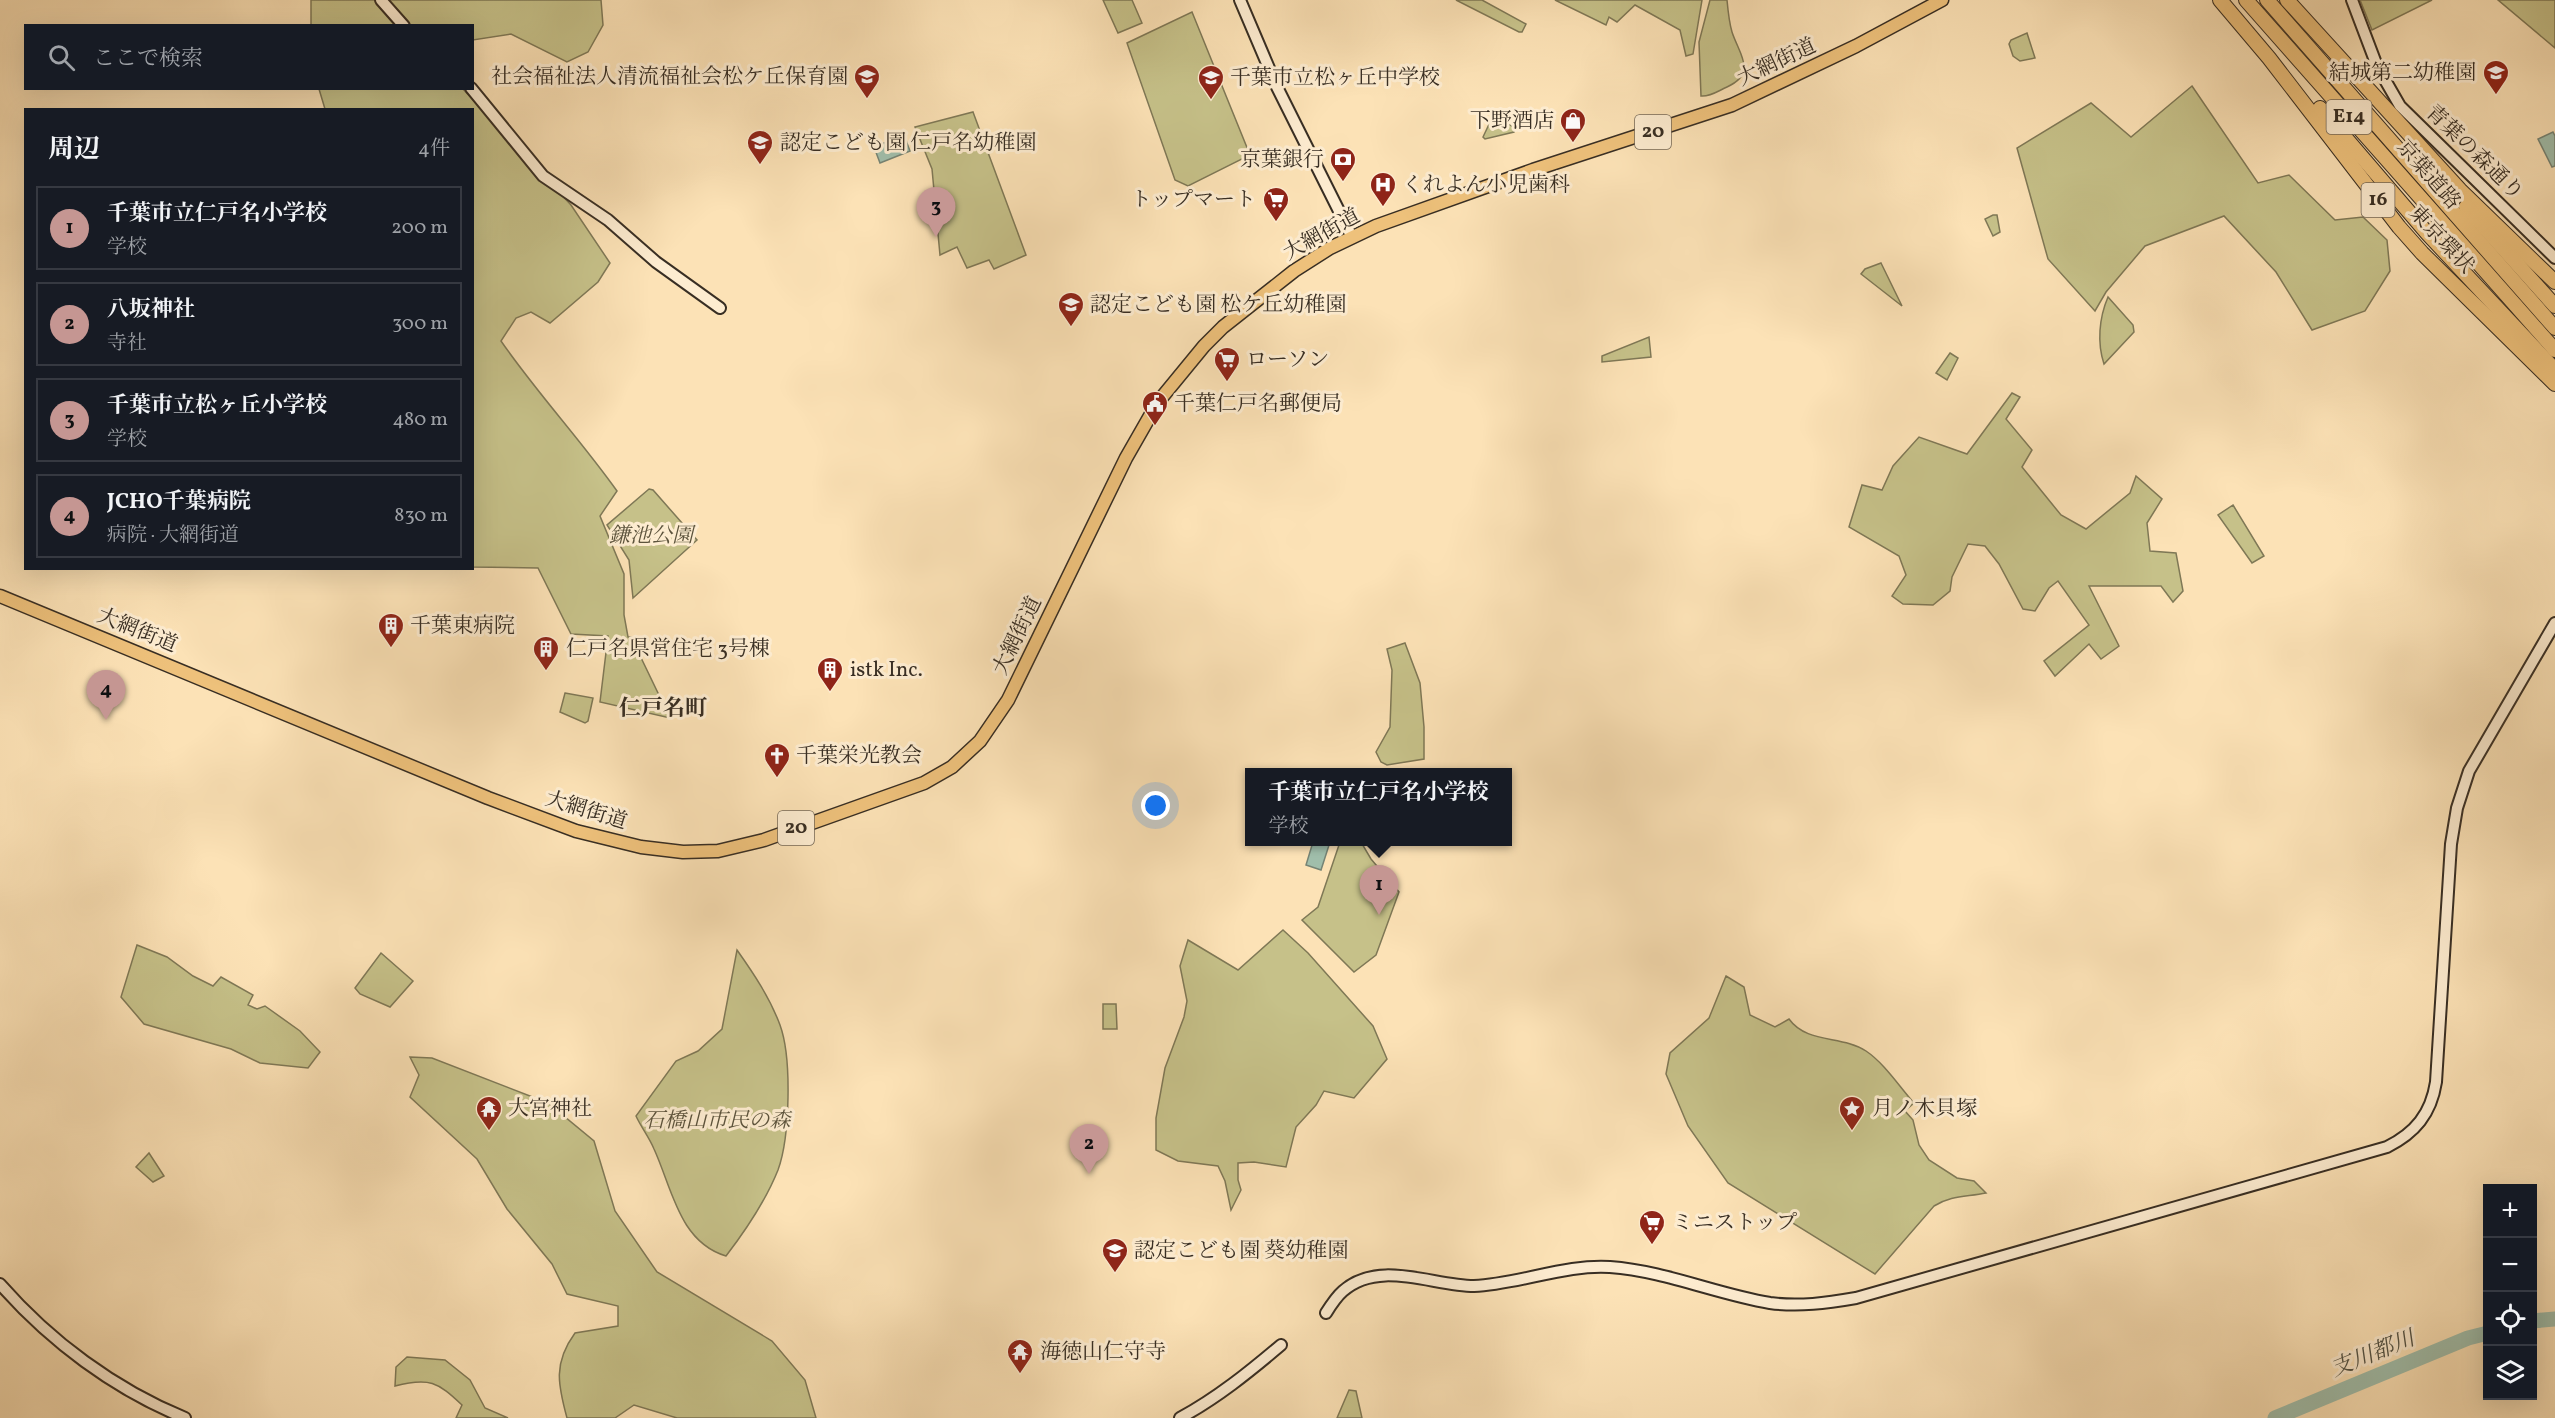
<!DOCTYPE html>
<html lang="ja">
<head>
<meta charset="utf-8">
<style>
	body { margin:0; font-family:Vollkorn,"Noto Serif JP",serif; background:#20242c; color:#f1f3f6 }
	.controls { position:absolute; right:18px; bottom:18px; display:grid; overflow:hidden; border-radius:0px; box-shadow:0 6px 24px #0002 }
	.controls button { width:54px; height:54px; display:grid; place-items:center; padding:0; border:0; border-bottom:2px solid #363941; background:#171b24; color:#f1f3f6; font:30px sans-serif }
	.you { position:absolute; left:1156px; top:806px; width:21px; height:21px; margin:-15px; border:4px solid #fff; border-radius:50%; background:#1a73e8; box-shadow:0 0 0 9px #1a73e833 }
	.badge { display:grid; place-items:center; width:39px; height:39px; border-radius:50%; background:#c59692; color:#111; font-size:20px; font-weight:700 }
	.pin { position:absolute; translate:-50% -50px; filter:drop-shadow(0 2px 3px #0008) }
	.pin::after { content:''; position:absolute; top:32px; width:21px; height:18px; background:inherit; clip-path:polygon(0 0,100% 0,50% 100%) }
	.popup { position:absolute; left:1245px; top:768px; width:267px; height:78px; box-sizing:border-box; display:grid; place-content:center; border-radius:0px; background:#171b24; filter:drop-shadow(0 2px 4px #0005); font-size:20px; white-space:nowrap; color:#9ea1a6 }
	.popup b { font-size:22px; color:#f1f3f6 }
	.popup::after { content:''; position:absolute; left:50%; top:100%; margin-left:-12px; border:12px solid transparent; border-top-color:#171b24 }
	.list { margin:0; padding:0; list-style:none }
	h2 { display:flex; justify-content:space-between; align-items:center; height:78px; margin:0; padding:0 24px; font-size:26px }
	h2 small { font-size:20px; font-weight:400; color:#9ea1a6 }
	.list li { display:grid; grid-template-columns:39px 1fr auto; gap:18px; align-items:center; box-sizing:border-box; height:84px; margin:0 12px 12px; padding:0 12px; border:2px solid #363941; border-radius:0px }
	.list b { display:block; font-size:22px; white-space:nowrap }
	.list p { margin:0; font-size:20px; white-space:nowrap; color:#9ea1a6 }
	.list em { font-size:20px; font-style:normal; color:#9ea1a6 }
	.icon { flex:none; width:33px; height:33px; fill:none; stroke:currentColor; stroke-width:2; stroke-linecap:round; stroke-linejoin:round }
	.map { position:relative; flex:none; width:2555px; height:1418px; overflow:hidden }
	.search { position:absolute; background:#171b24; box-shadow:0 6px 24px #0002; left:24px; top:24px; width:450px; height:66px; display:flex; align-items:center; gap:15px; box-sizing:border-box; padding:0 21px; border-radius:0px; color:#9ea1a6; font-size:22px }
	.panel { position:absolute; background:#171b24; box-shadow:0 6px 24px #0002; left:24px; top:108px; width:450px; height:462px; border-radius:0px }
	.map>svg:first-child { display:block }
	.green { fill:#c6c189; stroke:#7f7856; stroke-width:1.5 }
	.water { fill:#a0beab; stroke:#768475; stroke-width:1.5 }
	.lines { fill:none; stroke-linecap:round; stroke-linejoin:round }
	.river { stroke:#a0beab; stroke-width:15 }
	.secondary-casing { stroke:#382e23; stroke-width:14 }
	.primary-casing { stroke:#382e23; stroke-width:15 }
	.highway-casing { stroke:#382e23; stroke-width:16 }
	.secondary { stroke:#fdecd0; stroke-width:10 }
	.primary { stroke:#eec17b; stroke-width:12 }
	.highway { stroke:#eec17b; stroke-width:14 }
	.labels { text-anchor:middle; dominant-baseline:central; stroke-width:6; stroke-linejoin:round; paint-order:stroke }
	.shield { fill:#fdecd0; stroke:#736757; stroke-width:1.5 }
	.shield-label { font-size:20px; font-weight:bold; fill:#382e23 }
	.street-label { font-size:21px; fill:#382e23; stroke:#fdecd0 }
	.poi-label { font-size:21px; fill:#382e23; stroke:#fdecd0; text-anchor:start }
	.park-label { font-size:21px; font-style:italic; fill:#5c533c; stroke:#fdecd0 }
	.neighbourhood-label { font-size:22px; font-weight:bold; fill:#382e23; stroke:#fdecd0 }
	.water-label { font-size:22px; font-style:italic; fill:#525245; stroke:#fdecd0 }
</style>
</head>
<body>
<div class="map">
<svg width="2555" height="1418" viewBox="0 0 2555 1418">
	<rect width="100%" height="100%" fill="#fce2b6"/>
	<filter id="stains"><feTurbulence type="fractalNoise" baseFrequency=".00333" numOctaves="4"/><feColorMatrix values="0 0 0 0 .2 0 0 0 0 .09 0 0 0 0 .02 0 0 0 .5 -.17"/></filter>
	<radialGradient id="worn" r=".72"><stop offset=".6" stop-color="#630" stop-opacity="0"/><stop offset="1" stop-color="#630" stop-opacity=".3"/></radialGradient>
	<g class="green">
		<polygon points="311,0 601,0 603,25 588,52 567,62 511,34 473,40 472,26 311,26"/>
		<polygon points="1103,0 1132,0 1142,23 1118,33"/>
		<polygon points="1456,0 1482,0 1526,24 1522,32 1519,32"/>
		<polygon points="1555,0 1702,0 1693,54 1686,56 1680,30 1635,5 1617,22 1609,17 1606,25"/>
		<path d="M1710,0H1727C1728,11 1729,22 1732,32C1739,54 1758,73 1727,87C1718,91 1710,97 1701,96L1699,42Z"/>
		<polygon points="2360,0 2432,0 2372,30"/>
		<polygon points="2498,0 2555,0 2555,48"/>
		<polygon points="1192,12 1250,155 1188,186 1175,180 1127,43"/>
		<polygon points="2027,33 2035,58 2020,61 2013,56 2009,44 2011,40"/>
		<polygon points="2192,86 2258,183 2289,175 2335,220 2363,217 2387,240 2390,271 2365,311 2312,330 2276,272 2224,216 2145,246 2106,292 2095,311 2048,259 2017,148 2091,103 2131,137"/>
		<path d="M319,89H463L571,205L610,263L598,282L550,323L531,312L516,318L501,341C537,393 580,439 617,491L600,516L624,574V615L628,637H631L670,718L600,702L608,636L571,634L538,568L473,567L472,110L325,109Z"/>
		<polygon points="973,112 1026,255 994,269 989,260 967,268 957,247 940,255 932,169 915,127"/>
		<polygon points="1492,118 1496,118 1516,128 1514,132 1485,139 1483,137"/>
		<polygon points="1993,215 1997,215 2000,232 1993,236 1985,219"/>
		<polygon points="1881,263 1902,306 1861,274 1865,269"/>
		<path d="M2108,297L2133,325L2134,332L2104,364C2097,343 2099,318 2108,297Z"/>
		<polygon points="1649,337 1651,357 1602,362 1602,356"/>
		<polygon points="1950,353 1958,358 1947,380 1936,373"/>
		<polygon points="2012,393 2020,397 2006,419 2032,450 2022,467 2061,515 2086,529 2130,493 2136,476 2162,499 2147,523 2150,551 2176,553 2183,591 2173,602 2161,586 2089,586 2119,646 2101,659 2089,644 2055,676 2044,661 2089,625 2058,581 2049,588 2035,611 2023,609 1999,564 1985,546 1968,544 1952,577 1950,591 1933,605 1903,604 1892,596 1906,575 1899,556 1849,527 1862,485 1882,490 1893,466 1919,437 1967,454"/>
		<polygon points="649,489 653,490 697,540 633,598 629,560 607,525"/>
		<polygon points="2233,505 2264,556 2252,563 2218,515"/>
		<polygon points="1405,643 1420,683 1424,727 1424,759 1387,765 1381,762 1376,752 1390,727 1392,670 1387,649"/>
		<polygon points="565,693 593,698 588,721 585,723 560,712"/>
		<polygon points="1340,842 1361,842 1371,859 1399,892 1376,955 1354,972 1302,920 1318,907"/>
		<polygon points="1283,930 1308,953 1373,1026 1387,1059 1354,1098 1324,1091 1316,1105 1296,1127 1286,1167 1254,1162 1238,1163 1238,1180 1241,1190 1231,1210 1225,1181 1218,1166 1178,1161 1156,1150 1156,1118 1165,1068 1184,1017 1187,1001 1180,966 1188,940 1238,970"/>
		<polygon points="137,945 167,957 193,976 213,986 221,977 253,995 248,1005 257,1009 265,1006 300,1031 320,1052 308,1068 260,1063 231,1049 144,1024 121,997"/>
		<path d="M737,950C754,974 770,998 780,1025C792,1058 790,1137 778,1170C766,1200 746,1230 726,1256C679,1242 672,1188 654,1149C649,1137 641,1127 636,1116L676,1061L698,1051L722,1029Z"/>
		<polygon points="381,953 413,981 390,1007 360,994 355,988"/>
		<path d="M1726,976L1744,987L1750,1015L1775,1027L1789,1019C1807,1044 1842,1035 1866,1051C1884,1063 1899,1086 1914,1103L1905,1111L1913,1120L1919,1145L1929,1160L1957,1178L1974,1181L1986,1193C1967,1197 1951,1195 1934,1206L1875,1274L1728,1183L1688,1126L1666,1074L1670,1053L1709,1018Z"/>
		<polygon points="1103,1004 1116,1004 1117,1029 1103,1029"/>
		<path d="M410,1057L432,1058L548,1103L594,1141L615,1211L657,1272L772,1341L805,1380L816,1418H677L634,1405L615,1418H567C558,1385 553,1363 575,1333L618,1326V1306L567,1294L552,1264L507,1209L477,1159L410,1097L419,1075Z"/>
		<polygon points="149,1153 164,1176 153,1182 136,1167"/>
		<path d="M407,1357L445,1360L470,1380L485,1408L508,1418H456L462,1405C438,1382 429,1377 395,1386L396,1367Z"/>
		<polygon points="1349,1390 1356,1391 1362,1418 1337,1418"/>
	</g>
	<g class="water">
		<polygon points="2553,132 2555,136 2555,166 2552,167 2538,139"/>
		<polygon points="904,135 910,151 880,163 874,147"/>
		<polygon points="1313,842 1330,842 1321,870 1306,865"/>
	</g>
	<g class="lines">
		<g class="river">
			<polyline points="2532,1321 2555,1319"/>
			<polyline points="2275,1418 2468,1338 2488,1333"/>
		</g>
		<defs>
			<g id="secondary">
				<polyline points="381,0 404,26"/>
				<polyline points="1240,0 1277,87 1352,237"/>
				<polyline points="2352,0 2377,66 2400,106 2555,258"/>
				<polyline points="471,88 543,176 608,220 656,262 720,308"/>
				<path d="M0,1284C50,1341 114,1389 185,1418"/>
				<path d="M1326,1313C1331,1305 1336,1297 1343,1291C1379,1259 1433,1286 1474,1286C1519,1284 1566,1264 1610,1267C1665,1271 1716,1294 1770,1303C1799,1307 1827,1303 1856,1298L2387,1147C2415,1133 2431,1114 2436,1082L2451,844L2457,808L2469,771L2555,623"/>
				<path d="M1180,1418C1217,1398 1249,1372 1281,1345"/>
			</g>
			<polyline id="primary" points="0,596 488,798 576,831 641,847 683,852 718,851 764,840 924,783 952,767 980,741 1008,700 1126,458 1158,402 1204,346 1223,327 1294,271 1330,248 1376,226 1533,170 1732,105 1856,46 1942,0"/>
			<g id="highway">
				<polyline points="2220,0 2269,58 2399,227 2422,253 2555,384"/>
				<polyline points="2246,0 2555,350"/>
				<polyline points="2267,0 2555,328"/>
				<polyline points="2287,0 2460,190 2555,282"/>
				<polyline points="2320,108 2427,233 2555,370"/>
				<polyline points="2466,207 2555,306"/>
			</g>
		</defs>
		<use href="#secondary" class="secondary-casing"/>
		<use href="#primary" class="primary-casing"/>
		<use href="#highway" class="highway-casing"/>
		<use href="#secondary" class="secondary"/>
		<use href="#primary" class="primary"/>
		<use href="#highway" class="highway"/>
	</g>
	<defs>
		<symbol id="school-pin" viewBox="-11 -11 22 30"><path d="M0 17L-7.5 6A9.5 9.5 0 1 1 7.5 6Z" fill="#8f2418" stroke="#fdecd0"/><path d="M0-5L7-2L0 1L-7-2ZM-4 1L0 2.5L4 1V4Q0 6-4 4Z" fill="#fff"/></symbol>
		<symbol id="shop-pin" viewBox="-11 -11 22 30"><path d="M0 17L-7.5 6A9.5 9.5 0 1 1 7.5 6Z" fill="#8f2418" stroke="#fdecd0"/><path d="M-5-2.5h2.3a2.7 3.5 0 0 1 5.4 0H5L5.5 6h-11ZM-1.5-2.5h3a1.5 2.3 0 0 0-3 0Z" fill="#fff"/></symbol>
		<symbol id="bank-pin" viewBox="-11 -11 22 30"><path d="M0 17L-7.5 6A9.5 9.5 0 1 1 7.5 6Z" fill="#8f2418" stroke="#fdecd0"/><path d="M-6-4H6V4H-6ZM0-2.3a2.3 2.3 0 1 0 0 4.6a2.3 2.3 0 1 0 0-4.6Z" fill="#fff"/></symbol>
		<symbol id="hospital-pin" viewBox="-11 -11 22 30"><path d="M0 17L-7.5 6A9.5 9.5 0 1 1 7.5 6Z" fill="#8f2418" stroke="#fdecd0"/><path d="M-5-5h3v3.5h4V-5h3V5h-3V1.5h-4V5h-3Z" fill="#fff"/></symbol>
		<symbol id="supermarket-pin" viewBox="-11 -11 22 30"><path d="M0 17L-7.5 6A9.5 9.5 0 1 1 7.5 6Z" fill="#8f2418" stroke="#fdecd0"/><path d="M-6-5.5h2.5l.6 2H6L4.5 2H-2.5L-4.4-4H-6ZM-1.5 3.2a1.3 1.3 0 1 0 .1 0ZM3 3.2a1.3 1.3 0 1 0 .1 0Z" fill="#fff"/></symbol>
		<symbol id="civic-pin" viewBox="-11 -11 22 30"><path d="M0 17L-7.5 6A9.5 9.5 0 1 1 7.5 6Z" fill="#8f2418" stroke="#fdecd0"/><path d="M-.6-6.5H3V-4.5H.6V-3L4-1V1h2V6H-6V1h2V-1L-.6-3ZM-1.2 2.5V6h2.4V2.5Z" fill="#fff"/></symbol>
		<symbol id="building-pin" viewBox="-11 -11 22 30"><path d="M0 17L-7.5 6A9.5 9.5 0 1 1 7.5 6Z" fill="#8f2418" stroke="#fdecd0"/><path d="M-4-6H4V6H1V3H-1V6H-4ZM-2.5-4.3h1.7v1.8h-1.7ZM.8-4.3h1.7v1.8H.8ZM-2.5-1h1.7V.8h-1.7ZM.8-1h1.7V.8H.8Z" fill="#fff"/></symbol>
		<symbol id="church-pin" viewBox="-11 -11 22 30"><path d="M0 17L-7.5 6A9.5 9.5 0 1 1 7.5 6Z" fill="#8f2418" stroke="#fdecd0"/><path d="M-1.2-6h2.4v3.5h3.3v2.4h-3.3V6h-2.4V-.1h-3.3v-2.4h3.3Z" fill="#fff"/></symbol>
		<symbol id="temple-pin" viewBox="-11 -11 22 30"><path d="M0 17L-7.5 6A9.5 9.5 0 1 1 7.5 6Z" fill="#8f2418" stroke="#fdecd0"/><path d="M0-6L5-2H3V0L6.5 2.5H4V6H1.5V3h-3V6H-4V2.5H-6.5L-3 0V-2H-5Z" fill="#fff"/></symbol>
		<symbol id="sight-pin" viewBox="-11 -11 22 30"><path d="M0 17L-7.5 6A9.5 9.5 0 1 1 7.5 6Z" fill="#8f2418" stroke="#fdecd0"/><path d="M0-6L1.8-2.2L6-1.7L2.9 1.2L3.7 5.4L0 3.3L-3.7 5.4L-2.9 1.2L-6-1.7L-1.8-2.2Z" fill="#fff"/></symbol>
	</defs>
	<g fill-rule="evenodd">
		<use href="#school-pin" x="2481" y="58" width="30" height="40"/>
		<use href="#school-pin" x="852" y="62" width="30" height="40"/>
		<use href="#school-pin" x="1196" y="63" width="30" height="40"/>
		<use href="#shop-pin" x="1558" y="106" width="30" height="40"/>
		<use href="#school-pin" x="745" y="128" width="30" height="40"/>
		<use href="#bank-pin" x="1328" y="145" width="30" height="40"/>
		<use href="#hospital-pin" x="1368" y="170" width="30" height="40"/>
		<use href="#supermarket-pin" x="1261" y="185" width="30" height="40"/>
		<use href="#school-pin" x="1056" y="290" width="30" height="40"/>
		<use href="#supermarket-pin" x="1212" y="345" width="30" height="40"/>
		<use href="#civic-pin" x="1140" y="389" width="30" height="40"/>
		<use href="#building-pin" x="376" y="611" width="30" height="40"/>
		<use href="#building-pin" x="531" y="634" width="30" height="40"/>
		<use href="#building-pin" x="815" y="655" width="30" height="40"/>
		<use href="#church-pin" x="762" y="741" width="30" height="40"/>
		<use href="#temple-pin" x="474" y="1094" width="30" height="40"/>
		<use href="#sight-pin" x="1837" y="1094" width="30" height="40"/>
		<use href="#supermarket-pin" x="1637" y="1208" width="30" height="40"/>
		<use href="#school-pin" x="1100" y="1236" width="30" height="40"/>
		<use href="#temple-pin" x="1005" y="1337" width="30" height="40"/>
	</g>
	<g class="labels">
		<g class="shield">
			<rect x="2326.5" y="100" width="45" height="34" rx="4.5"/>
			<rect x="1635" y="115" width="36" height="34" rx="4.5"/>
			<rect x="2361.5" y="183" width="33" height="34" rx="4.5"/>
			<rect x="778" y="811" width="36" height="34" rx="4.5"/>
		</g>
		<g class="shield-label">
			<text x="2349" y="117">E14</text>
			<text x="1653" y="132">20</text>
			<text x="2378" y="200">16</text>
			<text x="796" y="828">20</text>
		</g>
		<g class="street-label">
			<text transform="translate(1777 63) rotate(-25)">大網街道</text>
			<text transform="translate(2474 153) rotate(44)">青葉の森通り</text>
			<text transform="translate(2428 175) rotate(49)">京葉道路</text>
			<text transform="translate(1322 235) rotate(-29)">大網街道</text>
			<text transform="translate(2441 240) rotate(47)">東京環状</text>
			<text transform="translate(137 631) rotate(22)">大網街道</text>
			<text transform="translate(1018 636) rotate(-64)">大網街道</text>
			<text transform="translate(586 811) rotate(17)">大網街道</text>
		</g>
		<g class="poi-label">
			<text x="2476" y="73" text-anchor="end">結城第二幼稚園</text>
			<text x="848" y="77" text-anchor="end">社会福祉法人清流福祉会松ケ丘保育園</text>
			<text x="1230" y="78">千葉市立松ヶ丘中学校</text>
			<text x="1554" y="121" text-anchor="end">下野酒店</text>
			<text x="780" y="143">認定こども園 仁戸名幼稚園</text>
			<text x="1324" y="160" text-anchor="end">京葉銀行</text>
			<text x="1402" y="185">くれよん小児歯科</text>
			<text x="1256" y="200" text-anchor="end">トップマート</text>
			<text x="1090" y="305">認定こども園 松ケ丘幼稚園</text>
			<text x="1246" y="360">ローソン</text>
			<text x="1174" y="404">千葉仁戸名郵便局</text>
			<text x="410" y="626">千葉東病院</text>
			<text x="566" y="649">仁戸名県営住宅 3号棟</text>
			<text x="850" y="670">istk Inc.</text>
			<text x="796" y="756">千葉栄光教会</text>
			<text x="508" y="1109">大宮神社</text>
			<text x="1872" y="1109">月ノ木貝塚</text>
			<text x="1672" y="1223">ミニストップ</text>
			<text x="1134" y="1251">認定こども園 葵幼稚園</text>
			<text x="1040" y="1352">海徳山仁守寺</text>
		</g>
		<g class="park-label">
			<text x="651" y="536">鎌池公園</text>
			<text x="717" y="1121">石橋山市民の森</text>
		</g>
		<g class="neighbourhood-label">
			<text x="663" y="709">仁戸名町</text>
		</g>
		<g class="water-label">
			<text transform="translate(2373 1355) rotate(-22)">支川都川</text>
		</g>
	</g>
	<rect width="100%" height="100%" filter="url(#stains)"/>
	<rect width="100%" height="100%" fill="url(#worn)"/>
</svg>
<div class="controls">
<button>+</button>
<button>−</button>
<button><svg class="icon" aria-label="locate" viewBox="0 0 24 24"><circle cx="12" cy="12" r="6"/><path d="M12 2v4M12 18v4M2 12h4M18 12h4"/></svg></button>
<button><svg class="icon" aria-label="layers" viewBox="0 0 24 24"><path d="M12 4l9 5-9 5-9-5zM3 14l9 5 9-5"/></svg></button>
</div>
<div class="you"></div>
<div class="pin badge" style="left:1379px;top:915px">1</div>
<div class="popup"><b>千葉市立仁戸名小学校</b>学校</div>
<div class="pin badge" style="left:1089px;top:1174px">2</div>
<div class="pin badge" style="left:936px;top:237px">3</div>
<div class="pin badge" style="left:106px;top:720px">4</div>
<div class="search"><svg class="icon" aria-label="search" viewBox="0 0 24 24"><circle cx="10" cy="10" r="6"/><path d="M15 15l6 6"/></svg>ここで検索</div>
<section class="panel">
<h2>周辺<small>4件</small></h2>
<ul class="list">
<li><span class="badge">1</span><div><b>千葉市立仁戸名小学校</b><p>学校</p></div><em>200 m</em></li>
<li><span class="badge">2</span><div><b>八坂神社</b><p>寺社</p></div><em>300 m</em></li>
<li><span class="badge">3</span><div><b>千葉市立松ヶ丘小学校</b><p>学校</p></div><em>480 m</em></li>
<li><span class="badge">4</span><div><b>JCHO千葉病院</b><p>病院 · 大網街道</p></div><em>830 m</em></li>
</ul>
</section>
</div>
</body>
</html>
